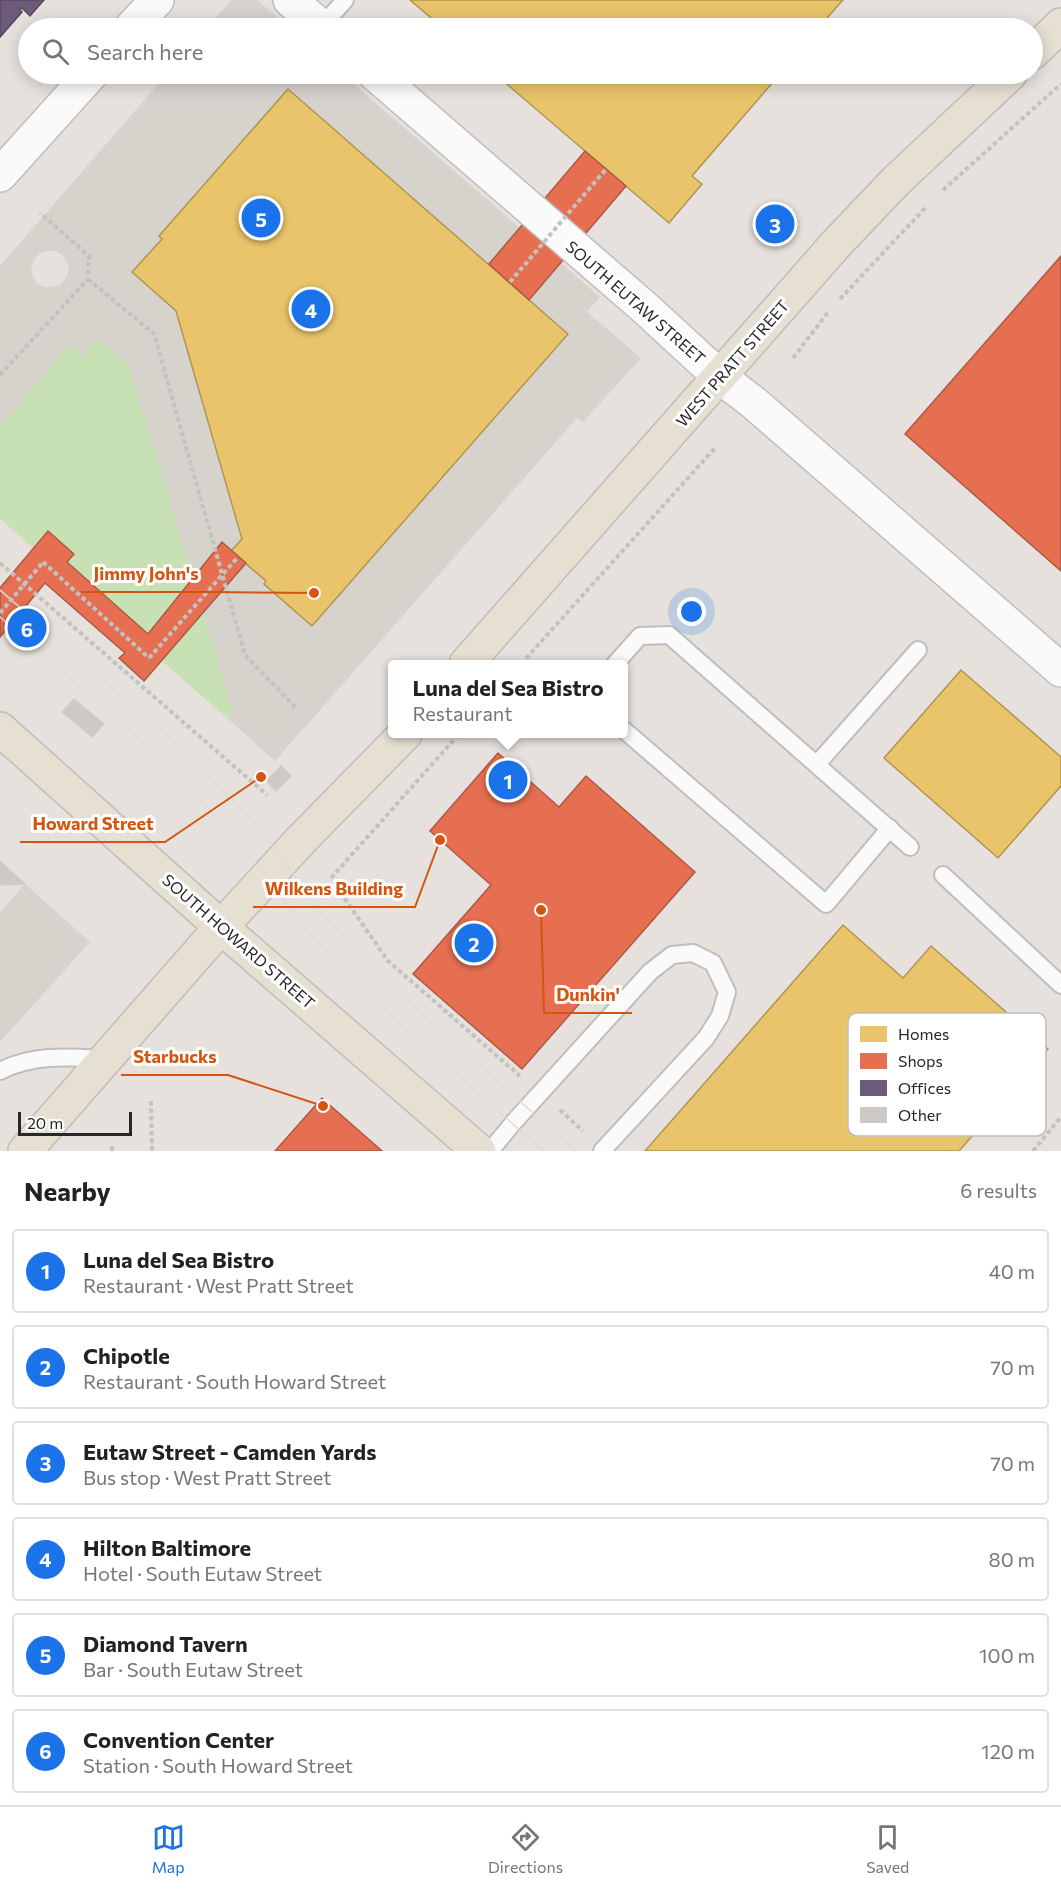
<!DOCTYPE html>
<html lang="en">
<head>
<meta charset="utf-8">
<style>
	body { margin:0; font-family:Commissioner,sans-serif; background:#f6f6f6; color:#222 }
	.scale { position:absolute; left:18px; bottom:15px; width:114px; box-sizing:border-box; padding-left:6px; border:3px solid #272727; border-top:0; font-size:16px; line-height:21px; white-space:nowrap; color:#272727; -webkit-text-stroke:4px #fff; paint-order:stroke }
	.you { position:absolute; left:692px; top:612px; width:21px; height:21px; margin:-15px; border:4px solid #fff; border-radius:50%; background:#1a73e8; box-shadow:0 0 0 9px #1a73e833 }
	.badge { display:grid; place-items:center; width:39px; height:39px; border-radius:50%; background:#1a73e8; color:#fff; font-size:20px; font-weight:700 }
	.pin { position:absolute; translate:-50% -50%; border:3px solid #fff; box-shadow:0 2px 6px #0006 }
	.popup { position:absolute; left:388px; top:660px; width:240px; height:78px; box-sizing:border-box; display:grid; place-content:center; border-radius:6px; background:#fff; filter:drop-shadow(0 2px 4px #0005); font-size:20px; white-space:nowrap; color:#767676 }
	.popup b { font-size:22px; color:#222 }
	.popup::after { content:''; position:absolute; left:50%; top:100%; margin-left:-12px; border:12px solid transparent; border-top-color:#fff }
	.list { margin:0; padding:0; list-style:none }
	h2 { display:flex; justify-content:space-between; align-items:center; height:78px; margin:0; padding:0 24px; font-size:26px }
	h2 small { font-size:20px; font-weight:400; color:#767676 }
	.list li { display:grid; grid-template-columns:39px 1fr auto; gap:18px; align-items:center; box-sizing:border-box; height:84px; margin:0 12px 12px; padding:0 12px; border:2px solid #e0e0e0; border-radius:6px }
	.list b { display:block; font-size:22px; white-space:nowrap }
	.list p { margin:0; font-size:20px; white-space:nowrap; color:#767676 }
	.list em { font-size:20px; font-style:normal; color:#767676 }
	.icon { flex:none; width:33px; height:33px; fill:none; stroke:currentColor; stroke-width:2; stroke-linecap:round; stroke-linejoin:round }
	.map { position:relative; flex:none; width:1061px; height:1151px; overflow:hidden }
	.search { position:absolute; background:#fff; box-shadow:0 3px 15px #0003; left:18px; right:18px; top:18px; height:66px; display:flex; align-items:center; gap:15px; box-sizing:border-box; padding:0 21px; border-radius:33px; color:#767676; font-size:22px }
	.sheet { height:654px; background:#fff }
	nav { display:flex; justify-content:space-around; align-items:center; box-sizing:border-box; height:84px; border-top:2px solid #e0e0e0; background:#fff; font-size:16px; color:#767676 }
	nav a { display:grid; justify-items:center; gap:3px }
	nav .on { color:#1a73e8 }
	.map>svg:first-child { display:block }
	.green { fill:#c8e1b4 }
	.plaza { fill:#d6d2cc; fill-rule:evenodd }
	.homes { fill:#e9c46a; stroke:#af9556; stroke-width:1.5 }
	.shops { fill:#e76f51; stroke:#ad5944; stroke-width:1.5 }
	.offices { fill:#6d597a; stroke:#584a61; stroke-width:1.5 }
	.building { fill:#cdcac6; stroke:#d1cdc8; stroke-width:1.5 }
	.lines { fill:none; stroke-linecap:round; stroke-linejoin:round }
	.lane-casing { stroke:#bfbdbe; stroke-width:20 }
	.street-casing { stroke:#bfbdbe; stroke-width:36 }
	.secondary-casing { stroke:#bfbdbe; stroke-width:36 }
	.primary-casing { stroke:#bfbdbb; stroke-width:36 }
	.path { stroke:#c2c2c1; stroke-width:4; stroke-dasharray:4.5 3; stroke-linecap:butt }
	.lane { stroke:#fbfafa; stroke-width:16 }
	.street { stroke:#fbfafa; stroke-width:33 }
	.secondary { stroke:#fbfafa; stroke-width:33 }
	.primary { stroke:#e6e0d2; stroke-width:33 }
	.tram { stroke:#dcdcdd; stroke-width:1.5 }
	.path-bridge { stroke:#c2c2c1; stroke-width:4; stroke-dasharray:4.5 3; stroke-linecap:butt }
	.labels { text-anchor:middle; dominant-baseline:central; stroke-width:6; stroke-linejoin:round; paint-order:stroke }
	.street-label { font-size:16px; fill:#272727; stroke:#fff }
	.key { fill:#fff; stroke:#bebebe; stroke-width:1.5 }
	.key-label { font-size:16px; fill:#272727 }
	.leader { fill:none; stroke:#d5540f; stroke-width:2 }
	.callout-dot { fill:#d5540f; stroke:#fff; stroke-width:2 }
	.callout-label { font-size:18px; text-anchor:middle; font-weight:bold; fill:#d5540f; stroke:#fff; stroke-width:6; stroke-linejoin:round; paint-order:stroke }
</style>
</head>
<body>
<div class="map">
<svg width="1061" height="1151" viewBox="0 0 1061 1151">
	<rect width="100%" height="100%" fill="#e6e1dc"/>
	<polygon class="green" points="97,339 129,365 233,711 227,718 0,519 0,427 69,344"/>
	<g class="plaza">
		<polygon points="231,0 257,0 290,28 207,28"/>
		<path d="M167,74H342L600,297L587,312L641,358L583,422L577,418L275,761L227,718L233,711L129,365L97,339L83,357L69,344L0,427V266ZM288,89L568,334L312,626L264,584L266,581L232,551L242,539L176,311L162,239L159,236ZM47,251H55L62,255L67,262L69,270L66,278L61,284L53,287H45L37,283L33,277L31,268L34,260L39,254Z"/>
		<polygon points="25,884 90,942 0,1042 0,912"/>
	</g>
	<g class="homes">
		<polygon points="410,0 843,0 818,28 443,28"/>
		<polygon points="495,74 780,74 692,176 702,184 669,223"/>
		<polygon points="288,89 568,334 312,626 264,584 266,581 231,551 242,539 176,311 132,272 162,239 159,236"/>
		<polygon points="961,670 1061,757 1061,786 998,858 884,758"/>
		<polygon points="843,925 903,978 931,946 1048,1049 959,1151 645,1151"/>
	</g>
	<g class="shops">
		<polygon points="585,151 626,186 529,300 489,264"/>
		<polygon points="1061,256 1061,571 905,434"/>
		<polygon points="48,531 74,554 67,562 148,634 222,542 246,563 144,681 119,658 125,653 45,583 0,637 0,588"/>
		<polygon points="498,753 559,807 586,776 695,872 522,1069 413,974 491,885 430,831"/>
		<polygon points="322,1098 324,1100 382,1151 275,1151"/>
	</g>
	<polygon class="offices" points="0,0 44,0 30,16 22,8 20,10 22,12 0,37"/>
	<g class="building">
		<polygon points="74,699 104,724 92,737 62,712"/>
		<polygon points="281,766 291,776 276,791 266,781"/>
		<polygon points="0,861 25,884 0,885"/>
	</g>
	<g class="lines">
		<defs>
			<g id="lane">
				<polyline points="321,27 345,0"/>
				<polyline points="615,664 640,636 669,635 910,847"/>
				<polyline points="624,730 826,904 890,828"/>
				<polyline points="817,764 918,650"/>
				<polyline points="943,875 1061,985"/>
				<path d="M0,1071C34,1054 68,1057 104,1059"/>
				<polyline points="490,1151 513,1123 650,972 672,955 693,953 713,963 727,992 720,1016 706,1038 602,1151"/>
			</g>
			<g id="street">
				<polyline points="290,0 323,28"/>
				<polyline points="375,74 645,308 720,377"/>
			</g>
			<g id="secondary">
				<polyline points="131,28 157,0"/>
				<polyline points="0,175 91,74"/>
				<polyline points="720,377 754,403 1061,670"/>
			</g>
			<g id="primary">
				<polyline points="1032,53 1061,25"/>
				<polyline points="466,664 837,243 896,181 1010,74"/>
				<polyline points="0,729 221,927 479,1151"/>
				<polyline points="25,1151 221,927 302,839 405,734"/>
			</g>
		</defs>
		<use href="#lane" class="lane-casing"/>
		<use href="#street" class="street-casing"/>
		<use href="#secondary" class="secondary-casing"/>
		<use href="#primary" class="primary-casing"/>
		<g class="path">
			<polyline points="943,190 1061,84"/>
			<polyline points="88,279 154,334 245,655 296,708"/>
			<polyline points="840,299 927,206"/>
			<polyline points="793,358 829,311"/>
			<polyline points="0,375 88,279 89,256 40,213"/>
			<polyline points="43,562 149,658"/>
			<polyline points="0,563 267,795"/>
			<polyline points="521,664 715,448"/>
			<polyline points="331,878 459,734"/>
			<polyline points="336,886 388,961 520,1076"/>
			<polyline points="151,1101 152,1151"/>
			<polyline points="560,1110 583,1131"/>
			<polyline points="112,1151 112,1145"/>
			<polyline points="1033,1151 1061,1117"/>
		</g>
		<use href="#lane" class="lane"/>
		<use href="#street" class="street"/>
		<use href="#secondary" class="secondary"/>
		<use href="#primary" class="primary"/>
		<g class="tram">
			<polyline points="0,590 186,752 248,816 283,859 317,907 375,972 576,1151"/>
			<polyline points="0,617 159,756 188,784 267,877 309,933 359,987 543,1151"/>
		</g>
		<g class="path-bridge">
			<polyline points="510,282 606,169"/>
			<polyline points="0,613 43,562"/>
			<polyline points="149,658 238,557"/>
		</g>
	</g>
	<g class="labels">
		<g class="street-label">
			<text transform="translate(636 302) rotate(41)">SOUTH EUTAW STREET</text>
			<text transform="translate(732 363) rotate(-49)">WEST PRATT STREET</text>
			<text transform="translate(239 941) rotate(41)">SOUTH HOWARD STREET</text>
		</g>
	</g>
	<rect x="848" y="1013" width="198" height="123" rx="9" class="key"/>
	<rect x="860" y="1026" width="27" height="16" fill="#e9c46a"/>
	<rect x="860" y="1053" width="27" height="16" fill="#e76f51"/>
	<rect x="860" y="1080" width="27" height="16" fill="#6d597a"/>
	<rect x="860" y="1107" width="27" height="16" fill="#cdcac6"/>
	<g class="key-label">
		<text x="898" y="1040">Homes</text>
		<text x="898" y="1067">Shops</text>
		<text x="898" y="1094">Offices</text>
		<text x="898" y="1121">Other</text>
	</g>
	<path class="leader" d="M314 593L210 592H81M261 777L165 842H20M440 840L415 907H253M541 910L544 1013H632M323 1106L228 1075H121"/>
	<g class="callout-dot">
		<circle cx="314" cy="593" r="6"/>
		<circle cx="261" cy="777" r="6"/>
		<circle cx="440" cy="840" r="6"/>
		<circle cx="541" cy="910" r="6"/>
		<circle cx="323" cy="1106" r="6"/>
	</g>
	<g class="callout-label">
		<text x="146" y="580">Jimmy John's</text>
		<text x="93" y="830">Howard Street</text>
		<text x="334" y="895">Wilkens Building</text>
		<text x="588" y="1001">Dunkin'</text>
		<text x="175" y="1063">Starbucks</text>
	</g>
</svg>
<div class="scale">20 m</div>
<div class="you"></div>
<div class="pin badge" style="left:508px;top:780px">1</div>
<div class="popup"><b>Luna del Sea Bistro</b>Restaurant</div>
<div class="pin badge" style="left:474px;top:943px">2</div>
<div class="pin badge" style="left:775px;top:224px">3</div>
<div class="pin badge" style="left:311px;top:309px">4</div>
<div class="pin badge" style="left:261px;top:218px">5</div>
<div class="pin badge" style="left:27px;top:628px">6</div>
<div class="search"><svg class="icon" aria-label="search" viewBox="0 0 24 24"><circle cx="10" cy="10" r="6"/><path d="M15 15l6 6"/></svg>Search here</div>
</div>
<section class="sheet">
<h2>Nearby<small>6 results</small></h2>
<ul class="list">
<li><span class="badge">1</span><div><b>Luna del Sea Bistro</b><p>Restaurant · West Pratt Street</p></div><em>40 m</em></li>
<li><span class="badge">2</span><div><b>Chipotle</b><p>Restaurant · South Howard Street</p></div><em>70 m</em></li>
<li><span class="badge">3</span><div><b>Eutaw Street - Camden Yards</b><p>Bus stop · West Pratt Street</p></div><em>70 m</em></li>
<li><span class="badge">4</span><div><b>Hilton Baltimore</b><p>Hotel · South Eutaw Street</p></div><em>80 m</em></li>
<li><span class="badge">5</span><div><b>Diamond Tavern</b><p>Bar · South Eutaw Street</p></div><em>100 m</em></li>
<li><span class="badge">6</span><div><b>Convention Center</b><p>Station · South Howard Street</p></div><em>120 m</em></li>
</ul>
</section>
<nav>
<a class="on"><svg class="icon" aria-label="map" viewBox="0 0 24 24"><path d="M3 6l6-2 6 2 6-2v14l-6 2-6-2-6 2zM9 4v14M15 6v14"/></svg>Map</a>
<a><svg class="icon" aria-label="directions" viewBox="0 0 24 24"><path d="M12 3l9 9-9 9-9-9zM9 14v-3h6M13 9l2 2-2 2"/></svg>Directions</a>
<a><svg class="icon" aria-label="saved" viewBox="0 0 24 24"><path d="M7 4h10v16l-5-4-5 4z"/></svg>Saved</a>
</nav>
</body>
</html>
